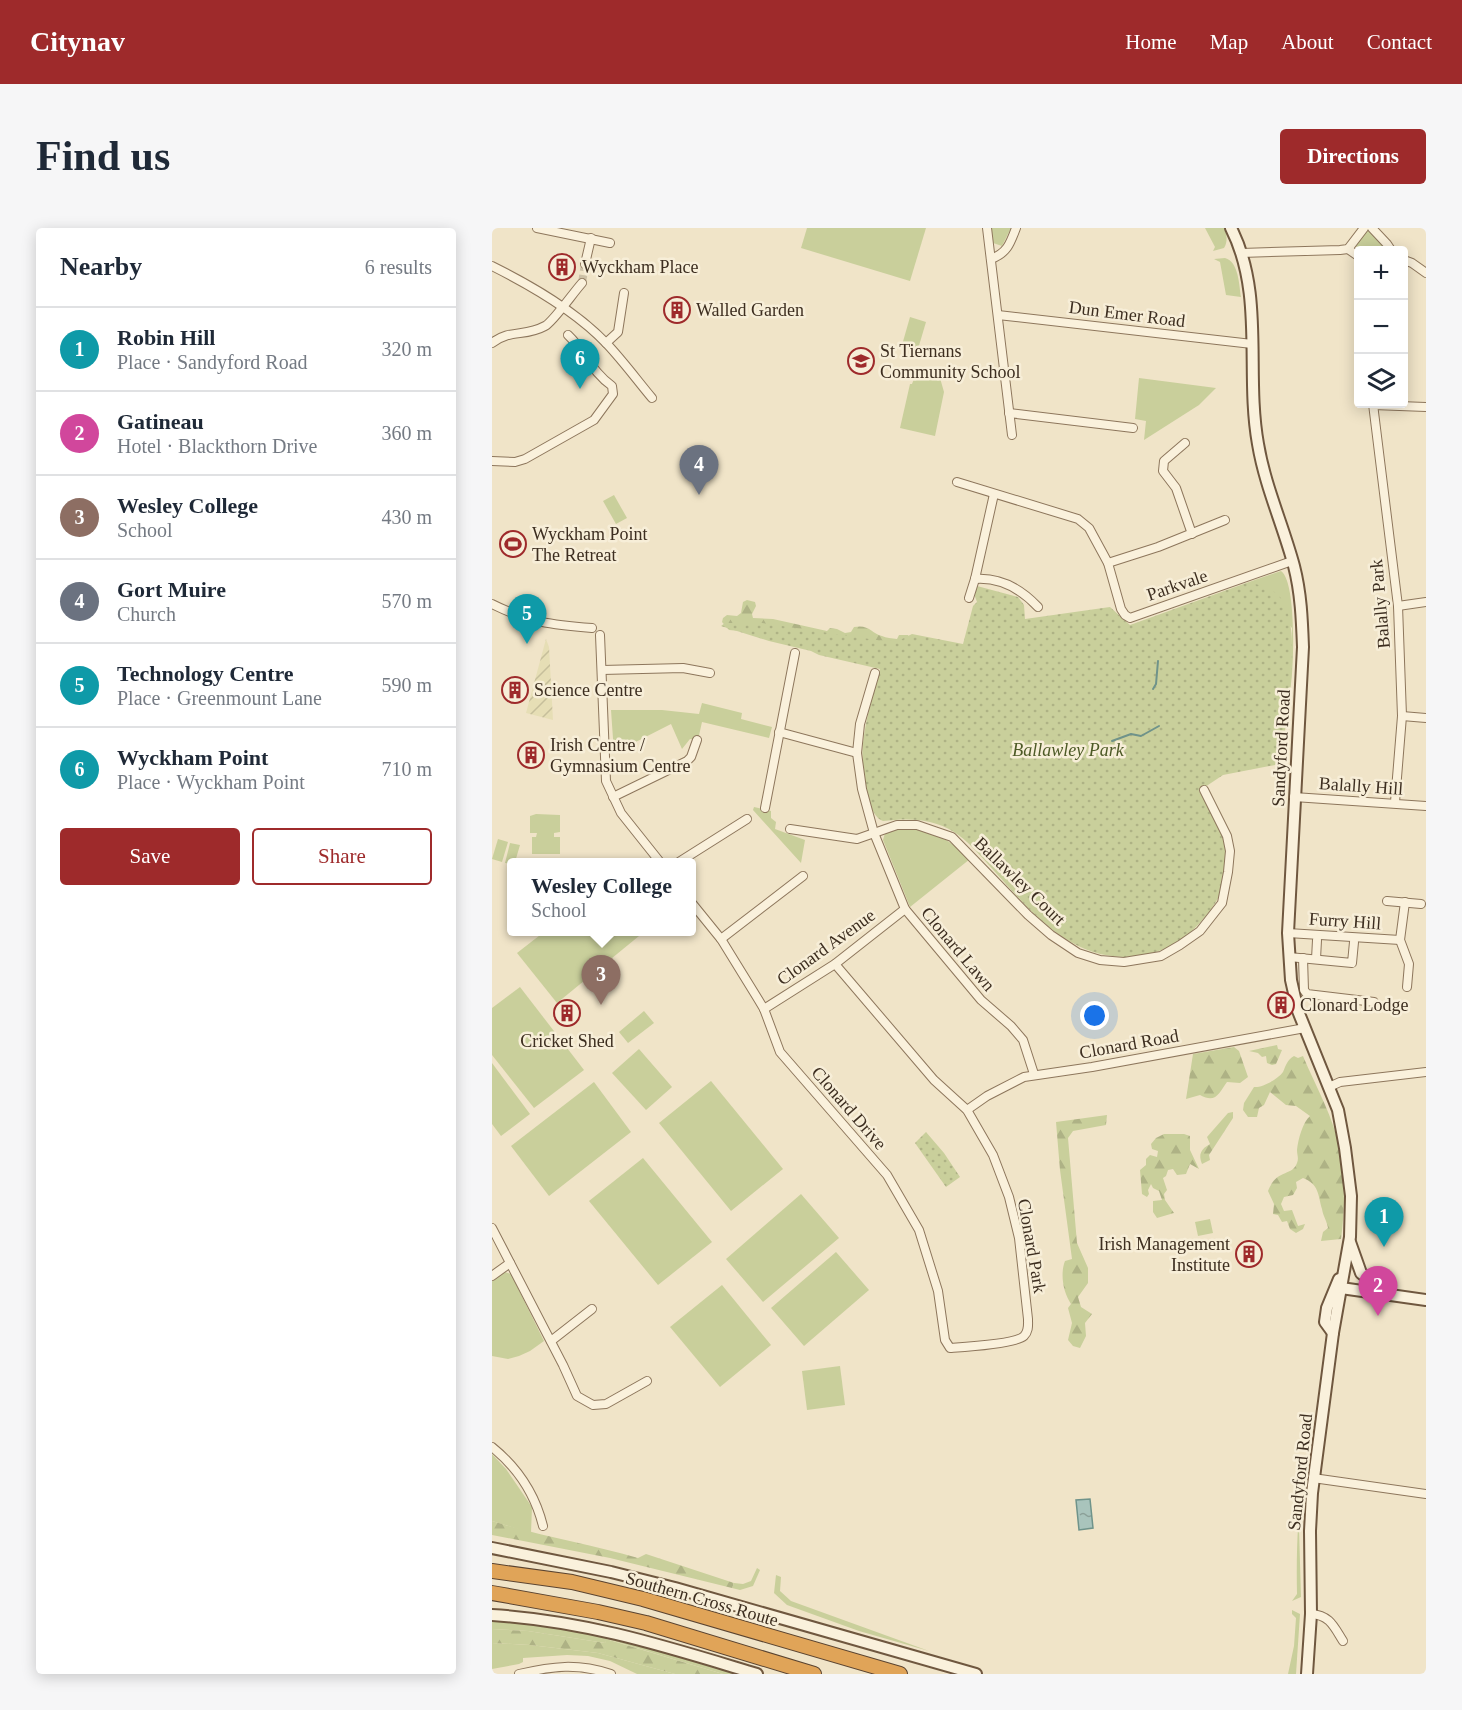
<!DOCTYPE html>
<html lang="en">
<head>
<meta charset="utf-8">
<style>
	body { margin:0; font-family:Georgia,serif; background:#f6f6f7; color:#1f2937 }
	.controls { position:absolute; right:18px; top:18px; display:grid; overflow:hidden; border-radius:6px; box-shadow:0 3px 15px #0003 }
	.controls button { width:54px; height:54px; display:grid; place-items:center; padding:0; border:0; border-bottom:2px solid #e0e1e3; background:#fff; color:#1f2937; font:30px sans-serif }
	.you { position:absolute; left:603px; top:788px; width:21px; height:21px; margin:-15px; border:4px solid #fff; border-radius:50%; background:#1a73e8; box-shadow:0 0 0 9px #1a73e833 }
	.badge { display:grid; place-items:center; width:39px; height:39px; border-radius:50%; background:#9e2a2b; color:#fff; font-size:20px; font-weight:700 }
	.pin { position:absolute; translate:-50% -50px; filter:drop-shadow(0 2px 3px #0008) }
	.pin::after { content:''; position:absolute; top:32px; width:21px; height:18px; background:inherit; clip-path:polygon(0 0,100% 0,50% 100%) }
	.popup { position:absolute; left:15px; top:630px; width:189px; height:78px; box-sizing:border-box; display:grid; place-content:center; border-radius:6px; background:#fff; filter:drop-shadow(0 2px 4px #0005); font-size:20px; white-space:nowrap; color:#747a83 }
	.popup b { font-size:22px; color:#1f2937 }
	.popup::after { content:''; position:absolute; left:50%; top:100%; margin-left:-12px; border:12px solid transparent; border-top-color:#fff }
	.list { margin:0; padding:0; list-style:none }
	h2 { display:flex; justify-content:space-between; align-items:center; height:78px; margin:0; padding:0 24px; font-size:26px }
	h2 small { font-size:20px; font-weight:400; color:#747a83 }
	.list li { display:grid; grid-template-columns:39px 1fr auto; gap:18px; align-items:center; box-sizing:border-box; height:84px; padding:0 24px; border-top:2px solid #e0e1e3 }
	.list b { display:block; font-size:22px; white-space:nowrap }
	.list p { margin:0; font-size:20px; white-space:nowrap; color:#747a83 }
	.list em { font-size:20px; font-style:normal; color:#747a83 }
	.actions { display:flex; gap:12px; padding:18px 24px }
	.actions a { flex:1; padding:14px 0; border:2px solid #9e2a2b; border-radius:6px; text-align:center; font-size:21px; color:#9e2a2b }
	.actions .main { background:#9e2a2b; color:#fff }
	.icon { flex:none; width:33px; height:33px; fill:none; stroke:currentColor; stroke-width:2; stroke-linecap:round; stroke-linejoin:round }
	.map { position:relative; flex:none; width:934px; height:1446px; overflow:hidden; border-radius:6px }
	header { display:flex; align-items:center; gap:36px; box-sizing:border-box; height:84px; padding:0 30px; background:#9e2a2b; color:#fff }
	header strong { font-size:28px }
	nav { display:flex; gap:33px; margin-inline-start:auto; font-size:21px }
	.intro { display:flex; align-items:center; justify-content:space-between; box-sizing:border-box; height:144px; padding:0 36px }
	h1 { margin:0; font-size:42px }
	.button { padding:15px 27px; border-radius:6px; background:#9e2a2b; color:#fff; font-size:21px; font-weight:700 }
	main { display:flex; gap:36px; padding:0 36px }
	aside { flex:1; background:#fff; border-radius:6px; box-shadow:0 3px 15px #0003 }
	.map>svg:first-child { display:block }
	.farmland { fill:url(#farmland-furrows) }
	.green { fill:#c9cf9b }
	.forest { fill:url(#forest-firs) }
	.park { fill:url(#park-dots) }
	.water { fill:url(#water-ripples); stroke:#6f938a; stroke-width:1.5 }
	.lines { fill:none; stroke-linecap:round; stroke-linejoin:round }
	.stream { stroke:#6f938a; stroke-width:2 }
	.street-tunnel { stroke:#ccc0a6; stroke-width:8; stroke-dasharray:8 4; stroke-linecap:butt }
	.street-casing { stroke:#8d765c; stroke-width:10 }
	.secondary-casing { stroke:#6f573f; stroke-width:14 }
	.highway-casing { stroke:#5b4430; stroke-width:16 }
	.street { stroke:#faf1dc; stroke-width:8 }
	.secondary { stroke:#faf1dc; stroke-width:10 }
	.highway { stroke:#e0a458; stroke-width:14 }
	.labels { text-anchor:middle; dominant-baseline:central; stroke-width:5; stroke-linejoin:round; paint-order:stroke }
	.poi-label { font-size:18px; fill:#3d2e20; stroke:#f7eed8; text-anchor:start }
	.street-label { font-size:18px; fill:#3d2e20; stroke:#f7eed8 }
	.park-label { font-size:18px; font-style:italic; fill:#4d5a26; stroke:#f7eed8 }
</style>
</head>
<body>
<header>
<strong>Citynav</strong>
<nav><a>Home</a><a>Map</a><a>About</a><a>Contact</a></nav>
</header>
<div class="intro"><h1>Find us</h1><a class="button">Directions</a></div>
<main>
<aside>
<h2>Nearby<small>6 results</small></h2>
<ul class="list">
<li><span class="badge" style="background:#0f9aa8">1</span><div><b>Robin Hill</b><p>Place · Sandyford Road</p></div><em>320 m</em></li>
<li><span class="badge" style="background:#d1479c">2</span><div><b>Gatineau</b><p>Hotel · Blackthorn Drive</p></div><em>360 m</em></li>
<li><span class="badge" style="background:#8d6e63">3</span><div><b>Wesley College</b><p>School</p></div><em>430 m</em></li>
<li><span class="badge" style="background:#6b7280">4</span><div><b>Gort Muire</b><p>Church</p></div><em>570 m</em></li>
<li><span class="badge" style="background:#0f9aa8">5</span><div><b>Technology Centre</b><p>Place · Greenmount Lane</p></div><em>590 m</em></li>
<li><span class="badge" style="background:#0f9aa8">6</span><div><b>Wyckham Point</b><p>Place · Wyckham Point</p></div><em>710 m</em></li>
</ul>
<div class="actions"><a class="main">Save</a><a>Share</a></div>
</aside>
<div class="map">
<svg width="934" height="1446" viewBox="0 0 934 1446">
	<defs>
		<pattern id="farmland-furrows" width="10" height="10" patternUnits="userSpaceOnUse" patternTransform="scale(1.5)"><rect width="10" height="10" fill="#e6deb5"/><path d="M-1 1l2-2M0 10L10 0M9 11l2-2" fill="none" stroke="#c6bf9b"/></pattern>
		<pattern id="forest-firs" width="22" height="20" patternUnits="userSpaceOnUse" patternTransform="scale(1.5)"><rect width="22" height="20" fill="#c9cf9b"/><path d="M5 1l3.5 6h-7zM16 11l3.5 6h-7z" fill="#aeb285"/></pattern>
		<pattern id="park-dots" width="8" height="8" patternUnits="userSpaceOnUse" patternTransform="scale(1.5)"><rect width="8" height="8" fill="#c9cf9b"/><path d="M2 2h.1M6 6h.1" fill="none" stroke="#aeb285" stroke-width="1.8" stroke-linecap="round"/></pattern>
		<pattern id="water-ripples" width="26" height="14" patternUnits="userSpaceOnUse" patternTransform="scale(1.5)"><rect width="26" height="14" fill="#a9c4bc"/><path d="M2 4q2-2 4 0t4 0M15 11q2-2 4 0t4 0" fill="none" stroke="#8ba098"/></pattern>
	</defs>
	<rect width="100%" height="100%" fill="#f0e4c8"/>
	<polygon class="farmland" points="54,411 57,419 61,492 34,485"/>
	<g class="green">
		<polygon points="315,0 434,0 418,53 309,20"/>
		<polygon points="498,0 519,0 510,18 501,15"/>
		<path d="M713,0H732C735,6 736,14 732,20L721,23L723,19Z"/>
		<polygon points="878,2 889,13 891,22 867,22 864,18 873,4"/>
		<path d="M733,30C747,34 747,57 749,69L734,67L728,34L722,31Z"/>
		<polygon points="418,89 434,94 426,121 410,117"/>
		<path d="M435,144L448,150L452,164L443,208L408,200L418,156H420C423,148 426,145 435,144Z"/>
		<polygon points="647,150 724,160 707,177 652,212 654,193 643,191"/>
		<polygon points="122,267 135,290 124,296 111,273"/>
		<path d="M789,343C805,354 802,443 798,463L800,400L757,354Z"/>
		<polygon points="210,475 250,485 249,491 280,499 277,510 210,494 206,512 198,511 190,521 179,496 122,525 119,482 170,482 207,486"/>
		<polygon points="262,579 279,583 279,590 284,594 283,601 313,612 309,635 261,582"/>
		<polygon points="44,586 68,587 68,604 62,605 62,609 68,609 68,626 40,626 40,609 44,609 45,605 38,605 38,588"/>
		<path d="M410,600C439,602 457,610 478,631L418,679L391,612L393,605L397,602Z"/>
		<polygon points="6,611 16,614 10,634 0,631"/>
		<polygon points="18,615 28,617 23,634 19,634 19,636 13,635"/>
		<polygon points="52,704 143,704 147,708 65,775 25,725"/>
		<polygon points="28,759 92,842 42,880 0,827 0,780"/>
		<polygon points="152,783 162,795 136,815 127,804"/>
		<polygon points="147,821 180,859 154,882 120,845"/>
		<polygon points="0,835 38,886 9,908 0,896"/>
		<polygon points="219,853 291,941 239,983 167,895"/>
		<polygon points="102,854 139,904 57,968 19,918"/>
		<polygon points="151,930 220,1014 166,1057 97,973"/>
		<polygon points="309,966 347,1010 271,1074 234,1031"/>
		<polygon points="718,991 721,1005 706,1008 703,994"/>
		<polygon points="344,1024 377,1062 312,1118 279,1080"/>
		<polygon points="13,1044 19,1046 52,1113 38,1123 27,1128 16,1131 0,1128 0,1052"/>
		<polygon points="230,1057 279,1117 228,1159 178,1099"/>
		<polygon points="348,1138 353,1177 315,1182 310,1143"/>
		<polygon points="0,1226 14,1241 40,1279 39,1305 0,1293"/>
		<path d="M814,1229L807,1300L809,1369L800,1373L805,1366C804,1319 806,1275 814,1229Z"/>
		<polygon points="265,1340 268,1342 261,1358 248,1362 240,1360 242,1355 251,1356 259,1353"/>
		<polygon points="284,1347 289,1349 288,1363 299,1373 437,1423 367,1403 295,1377 282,1365"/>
		<polygon points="800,1382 808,1386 804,1446 796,1446 802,1418 804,1390 800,1386"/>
		<polygon points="0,1392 78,1399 164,1420 246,1446 231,1446 115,1411 113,1415 36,1403 0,1401"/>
		<polygon points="0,1415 38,1417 106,1425 183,1446 145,1446 118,1433 96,1428 75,1427 31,1430 31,1434 27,1436 0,1441"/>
	</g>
	<g class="forest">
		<path d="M255,372L263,374L264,378L260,386L261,390L281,391L335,403L338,400L345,401L353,405L359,404L362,399C377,396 379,405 390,408C394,410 400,410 405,411L407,407H416L419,412L420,419L237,402L230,394L231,390L235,387L245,388L249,385L251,374Z"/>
		<polygon points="785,817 786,821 790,822 784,836 780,837 775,835 774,828 770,829 766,825 757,823"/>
		<path d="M742,819L747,823L756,849L748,855L735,854C727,865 724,876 708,867L694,871L701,826Z"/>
		<path d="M802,828L806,830L811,828C824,859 842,890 848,923C853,952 853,982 849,1011L829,1013L831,1004L836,1000C835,993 831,988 830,981C826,967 827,956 811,950L804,954L805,960L801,967L792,969L789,976L792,983L800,982L806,998L813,996L811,1001L804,1005L798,1001L795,993L790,994L786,987L781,986L782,976L776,963C785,940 800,949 805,935C807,930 805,927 805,922C806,911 811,894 818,888L804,878L794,877L778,864L772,877L767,880L765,889H756L751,882L752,875L762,859C770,860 786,851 791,844C794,837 795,832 802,828Z"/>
		<path d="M741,884V890L717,927L718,932L710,936C706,926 709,921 718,916L715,909L736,885Z"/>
		<path d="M615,887L614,897L581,903L576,910L585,1015L596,1040V1055L586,1069L589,1079L600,1086L593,1095L594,1108L588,1120L581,1118L576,1112L580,1095L576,1080L579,1076C571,1064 568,1046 573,1033L580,1031L568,942L564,894Z"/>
		<polygon points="672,906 692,906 698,908 698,922 707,941 698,936 694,946 685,947 681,941 676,942 674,948 671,950 675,962 672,966 673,972 682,985 665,990 661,984 661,973 670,972 667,963 661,960 659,956 656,962 657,966 655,969 650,966 648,942 654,937 654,931 658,927 665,929 666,923 660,921 659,916 664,910"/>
		<path d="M0,1293C48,1308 98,1316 146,1330L154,1326L242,1355L240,1360L118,1330L0,1307Z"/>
		<polygon points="0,1401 36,1403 113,1415 114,1411 231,1446 183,1446 106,1425 38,1417 0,1415"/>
	</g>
	<g class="park">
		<path d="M757,354C766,357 779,360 786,367C814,393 793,500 788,536L731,547L707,563C717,580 732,600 734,620C735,632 732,645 731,656C730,672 705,700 692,710C674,723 655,728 633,729C571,729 533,676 495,635C485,624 475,612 462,604C440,590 416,590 391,593C372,586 369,532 371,515C374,490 381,465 388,441L327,427L319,423L277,413L229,398L233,395H270L384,412L406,413L420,406L471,416L481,378L485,374L482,366L485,358L526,369L532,377L533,391L618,379L638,397Z"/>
		<polygon points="434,904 452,925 468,949 454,959 423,915"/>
	</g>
	<polygon class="water" points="598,1271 601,1300 587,1302 584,1272"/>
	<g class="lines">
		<g class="stream">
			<polyline points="661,461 664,456 666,433"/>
			<polyline points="620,513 639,506 649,508 667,498"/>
		</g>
		<polyline class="street-tunnel" points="90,55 93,36"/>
		<defs>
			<g id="street">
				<polyline points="45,0 118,15"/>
				<polyline points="495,0 520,207"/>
				<polyline points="880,0 895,16 899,22"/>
				<polyline points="856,21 866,28"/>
				<polyline points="749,25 848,22 856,21 872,0"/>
				<path d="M499,31C515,25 518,16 524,0"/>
				<polyline points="912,32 920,35 934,45"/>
				<polyline points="93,36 99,10"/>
				<path d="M0,38C40,58 84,83 115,116C131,133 145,152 160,170"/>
				<polyline points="506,87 760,116"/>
				<path d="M0,115C18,101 33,109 53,98C61,94 81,65 90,55"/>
				<polyline points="114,115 126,104 132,65"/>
				<polyline points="881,176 906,378 910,488 903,574"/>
				<polyline points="881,177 934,179"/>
				<polyline points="517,185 641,200"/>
				<polyline points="693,215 672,233 671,243 684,260 700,306"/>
				<path d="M0,233L23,234L33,231L102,192L121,166L120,158C99,143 94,124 76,107"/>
				<polyline points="465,254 586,291 597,300 616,335 629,381 633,387 638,390 800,333"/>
				<polyline points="616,335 666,319 733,292"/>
				<path d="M483,351C509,349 529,361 546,379"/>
				<polyline points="477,370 483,351 502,266"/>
				<path d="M0,376C36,394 60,397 100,400"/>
				<polyline points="906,378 934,374"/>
				<polyline points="108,407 114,553 129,585 168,634"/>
				<polyline points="110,442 191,440 218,445"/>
				<polyline points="383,445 368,496 365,525 370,561 382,605 413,681 489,772 519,798 531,812 542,846"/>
				<polyline points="910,488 934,490"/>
				<polyline points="287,504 365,525"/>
				<polyline points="121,569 195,533 199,529 205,512"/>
				<polyline points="802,569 934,578"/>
				<polyline points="273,580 303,425"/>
				<polyline points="298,601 365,611 405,597 425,597 460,609 536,687 559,707 586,725 608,732 632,734 669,728 688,717 708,703 730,675 736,644 738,623 735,608 712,562"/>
				<polyline points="187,634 255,591"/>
				<polyline points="895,673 929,676"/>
				<path d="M199,674L229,711L266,771L272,781L288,824L395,947L427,1002L446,1063L453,1112L458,1120C472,1119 524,1116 532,1108C537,1103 536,1097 536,1091L527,1010L517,969L501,927L475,882L442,852L343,736"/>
				<polyline points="913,674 908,712 917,736 915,759"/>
				<polyline points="796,705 908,712"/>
				<polyline points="229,711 311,648"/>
				<polyline points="797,729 860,735 862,714"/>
				<polyline points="811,730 812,762 815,766 882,774"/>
				<polyline points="824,731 825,712"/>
				<polyline points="272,781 343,736 413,681"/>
				<polyline points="837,859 848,854 934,844"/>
				<polyline points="475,882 495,868 532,849 600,839 813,800"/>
				<polyline points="0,1000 71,1137 85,1168 101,1177 114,1176 155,1153"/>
				<polyline points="0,1048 18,1035"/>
				<polyline points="59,1113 100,1081"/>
				<path d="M0,1219C26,1240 43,1266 51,1298"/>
				<polyline points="821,1250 934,1266"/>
				<path d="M819,1386C838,1387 842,1399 851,1413"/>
				<path d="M27,1446C61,1438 85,1435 119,1446"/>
			</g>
			<g id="secondary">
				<path d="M739,0C773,67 753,144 766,216C773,258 791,297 802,338C809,365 810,392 811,419L796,705L799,752L806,783L846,882L853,920L859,968L858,1009L841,1105L820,1265L818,1303L819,1386L815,1446"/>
				<polyline points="858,1014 869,1045 894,1065"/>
				<polyline points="849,1060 934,1072"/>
				<polyline points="841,1105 833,1094 835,1080 847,1051"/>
				<polyline points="0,1320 119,1344 183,1360 484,1446"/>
				<path d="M0,1387C96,1393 175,1419 265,1446"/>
			</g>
			<g id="highway">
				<polyline points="0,1343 80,1354 151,1371 408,1446"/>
				<polyline points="0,1365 106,1384 154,1395 322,1446"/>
			</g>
		</defs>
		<use href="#street" class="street-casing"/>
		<use href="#secondary" class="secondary-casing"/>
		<use href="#highway" class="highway-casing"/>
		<use href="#street" class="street"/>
		<use href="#secondary" class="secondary"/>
		<use href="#highway" class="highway"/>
	</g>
	<defs>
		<symbol id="building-ring" viewBox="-11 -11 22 22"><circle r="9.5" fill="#f7eed8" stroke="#9e2a2b" stroke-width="1.5"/><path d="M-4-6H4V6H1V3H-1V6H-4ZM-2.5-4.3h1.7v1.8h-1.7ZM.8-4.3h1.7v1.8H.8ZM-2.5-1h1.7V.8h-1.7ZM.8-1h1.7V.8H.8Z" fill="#9e2a2b"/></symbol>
		<symbol id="school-ring" viewBox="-11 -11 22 22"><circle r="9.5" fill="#f7eed8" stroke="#9e2a2b" stroke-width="1.5"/><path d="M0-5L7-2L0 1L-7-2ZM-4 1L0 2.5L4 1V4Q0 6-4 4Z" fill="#9e2a2b"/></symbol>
		<symbol id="stadium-ring" viewBox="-11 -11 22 22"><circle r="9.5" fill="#f7eed8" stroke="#9e2a2b" stroke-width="1.5"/><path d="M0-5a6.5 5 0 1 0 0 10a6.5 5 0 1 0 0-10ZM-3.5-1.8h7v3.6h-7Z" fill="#9e2a2b"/></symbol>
	</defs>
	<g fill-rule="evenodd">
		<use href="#building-ring" x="55" y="24" width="30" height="30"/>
		<use href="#building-ring" x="170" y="67" width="30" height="30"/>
		<use href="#school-ring" x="354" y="118" width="30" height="30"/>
		<use href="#stadium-ring" x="6" y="301" width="30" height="30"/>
		<use href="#building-ring" x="8" y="447" width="30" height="30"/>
		<use href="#building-ring" x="24" y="512" width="30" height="30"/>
		<use href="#building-ring" x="774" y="762" width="30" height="30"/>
		<use href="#building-ring" x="60" y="770" width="30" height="30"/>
		<use href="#building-ring" x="742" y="1011" width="30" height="30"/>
	</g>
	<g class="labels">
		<g class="poi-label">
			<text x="90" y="39">Wyckham Place</text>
			<text x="204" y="82">Walled Garden</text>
			<text x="388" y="123">St Tiernans<tspan x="388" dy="21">Community School</tspan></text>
			<text x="40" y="306">Wyckham Point<tspan x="40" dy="21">The Retreat</tspan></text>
			<text x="42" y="462">Science Centre</text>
			<text x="58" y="517">Irish Centre /<tspan x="58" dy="21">Gymnasium Centre</tspan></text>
			<text x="808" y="777">Clonard Lodge</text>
			<text x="75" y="813" text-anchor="middle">Cricket Shed</text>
			<text x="738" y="1016" text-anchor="end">Irish Management<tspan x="738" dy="21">Institute</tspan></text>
		</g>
		<g class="street-label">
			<text transform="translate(635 86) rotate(7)">Dun Emer Road</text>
			<text transform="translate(685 357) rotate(-19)">Parkvale</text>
			<text transform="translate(888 376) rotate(-95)">Balally Park</text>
			<text transform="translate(789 520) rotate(-87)">Sandyford Road</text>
			<text transform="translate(869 558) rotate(4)">Balally Hill</text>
			<text transform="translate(528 653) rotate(44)">Ballawley Court</text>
			<text transform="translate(853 693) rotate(4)">Furry Hill</text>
			<text transform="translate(334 719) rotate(-36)">Clonard Avenue</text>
			<text transform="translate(466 721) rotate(50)">Clonard Lawn</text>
			<text transform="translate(637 816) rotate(-10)">Clonard Road</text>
			<text transform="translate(357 880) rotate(49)">Clonard Drive</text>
			<text transform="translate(540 1018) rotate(80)">Clonard Park</text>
			<text transform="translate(808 1244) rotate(-84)">Sandyford Road</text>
			<text transform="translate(210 1371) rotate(16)">Southern Cross Route</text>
		</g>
		<g class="park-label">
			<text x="576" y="522">Ballawley Park</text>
		</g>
	</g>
</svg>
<div class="controls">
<button>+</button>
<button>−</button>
<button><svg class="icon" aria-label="layers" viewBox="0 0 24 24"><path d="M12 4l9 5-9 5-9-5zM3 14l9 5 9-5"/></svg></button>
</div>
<div class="you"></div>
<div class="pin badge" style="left:892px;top:1019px;background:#0f9aa8">1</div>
<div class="pin badge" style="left:886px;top:1088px;background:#d1479c">2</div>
<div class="pin badge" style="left:109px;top:777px;background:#8d6e63">3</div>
<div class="popup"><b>Wesley College</b>School</div>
<div class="pin badge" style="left:207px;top:267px;background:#6b7280">4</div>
<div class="pin badge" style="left:35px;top:416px;background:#0f9aa8">5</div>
<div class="pin badge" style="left:88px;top:161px;background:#0f9aa8">6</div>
</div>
</main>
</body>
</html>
